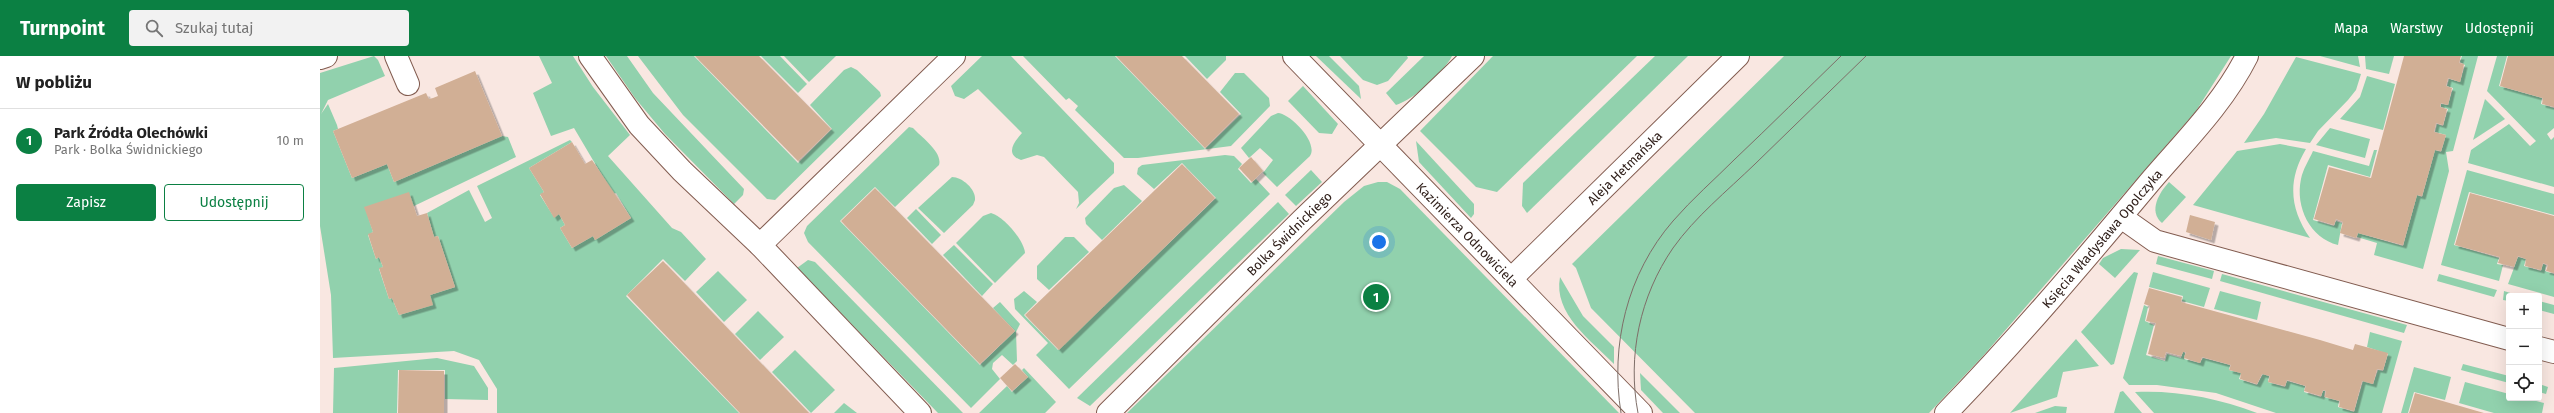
<!DOCTYPE html>
<html lang="pl">
<head>
<meta charset="utf-8">
<style>
	body { margin:0; font-family:"Fira Sans",sans-serif; background:#f2f2f2; color:#222 }
	.controls { position:absolute; right:12px; bottom:12px; display:grid; overflow:hidden; border-radius:4px; box-shadow:0 4px 16px #0002 }
	.controls button { width:36px; height:36px; display:grid; place-items:center; padding:0; border:0; border-bottom:1px solid #e0e0e0; background:#fff; color:#222; font:20px sans-serif }
	.you { position:absolute; left:1059px; top:186px; width:14px; height:14px; margin:-10px; border:3px solid #fff; border-radius:50%; background:#1a73e8; box-shadow:0 0 0 6px #1a73e833 }
	.badge { display:grid; place-items:center; width:26px; height:26px; border-radius:50%; background:#0b8043; color:#fff; font-size:13px; font-weight:700 }
	.pin { position:absolute; translate:-50% -50%; border:2px solid #fff; box-shadow:0 1px 4px #0006 }
	.list { margin:0; padding:0; list-style:none }
	h2 { display:flex; justify-content:space-between; align-items:center; height:52px; margin:0; padding:0 16px; font-size:17px }
	h2 small { font-size:13px; font-weight:400; color:#767676 }
	.list li { display:grid; grid-template-columns:26px 1fr auto; gap:12px; align-items:center; box-sizing:border-box; height:64px; padding:0 16px; border-top:1px solid #e0e0e0 }
	.list b { display:block; font-size:15px; white-space:nowrap }
	.list p { margin:0; font-size:13px; white-space:nowrap; color:#767676 }
	.list em { font-size:13px; font-style:normal; color:#767676 }
	.actions { display:flex; gap:8px; padding:12px 16px }
	.actions a { flex:1; padding:9px 0; border:1px solid #0b8043; border-radius:4px; text-align:center; font-size:14px; color:#0b8043 }
	.actions .main { background:#0b8043; color:#fff }
	.icon { flex:none; width:22px; height:22px; fill:none; stroke:currentColor; stroke-width:2; stroke-linecap:round; stroke-linejoin:round }
	.map { position:relative; flex:none; width:2234px; height:357px; overflow:hidden }
	header { display:flex; align-items:center; gap:24px; box-sizing:border-box; height:56px; padding:0 20px; background:#0b8043; color:#fff }
	header strong { font-size:19px }
	nav { display:flex; gap:22px; margin-inline-start:auto; font-size:14px }
	.search { width:280px; height:36px; background:#f2f2f2; display:flex; align-items:center; gap:10px; box-sizing:border-box; padding:0 14px; border-radius:4px; color:#767676; font-size:15px }
	main { display:flex }
	aside { flex:1; background:#fff }
	.map>svg:first-child { display:block }
	.green { fill:#91d1ad }
	.building { fill:#d1af95; filter:url(#shadow) }
	.lines { fill:none; stroke-linecap:round; stroke-linejoin:round }
	.minor-casing { stroke:#825c50; stroke-width:24 }
	.minor { stroke:#fff; stroke-width:22 }
	.tram { stroke:#7e6e68; stroke-width:1 }
	.labels { text-anchor:middle; dominant-baseline:central; stroke-width:3.5; stroke-linejoin:round; paint-order:stroke }
	.street-label { font-size:13px; fill:#30201b; stroke:#f8f8f8 }
</style>
</head>
<body>
<header>
<strong>Turnpoint</strong>
<div class="search"><svg class="icon" aria-label="search" viewBox="0 0 24 24"><circle cx="10" cy="10" r="6"/><path d="M15 15l6 6"/></svg>Szukaj tutaj</div>
<nav><a>Mapa</a><a>Warstwy</a><a>Udostępnij</a></nav>
</header>
<main>
<aside>
<h2>W pobliżu<small></small></h2>
<ul class="list">
<li><span class="badge">1</span><div><b>Park Źródła Olechówki</b><p>Park · Bolka Świdnickiego</p></div><em>10 m</em></li>
</ul>
<div class="actions"><a class="main">Zapisz</a><a>Udostępnij</a></div>
</aside>
<div class="map">
<svg width="2234" height="357" viewBox="0 0 2234 357">
	<defs>
		<filter id="shadow"><feDropShadow dx="3.5" dy="3.5" stdDeviation="0" flood-color="#0004"/></filter>
	</defs>
	<rect width="100%" height="100%" fill="#f9e7e1"/>
	<g class="green">
		<polygon points="54,0 58,4 65,20 8,44 1,58 8,48 17,69 18,73 13,75 32,122 67,108 74,126 182,80 188,81 196,101 94,150 45,151 53,176 48,179 56,203 59,201 63,211 59,213 69,243 72,242 79,259 112,249 110,239 135,231 118,180 114,181 107,157 149,134 165,166 172,162 157,130 250,84 252,86 209,112 224,136 220,139 234,161 239,158 245,169 240,172 252,192 273,180 275,184 311,162 296,137 293,138 254,72 231,80 213,37 232,27 219,0 253,0 273,31 310,79 288,100 352,172 361,176 386,203 365,225 343,203 306,240 419,357 177,357 177,333 159,304 134,295 13,302 11,239 0,170 0,17"/>
		<polygon points="286,0 307,0 333,37 424,133 423,139 414,148 345,78 315,42"/>
		<polygon points="318,0 374,0 478,107 512,73 490,49 524,14 531,11 537,14 560,36 561,40 455,144 447,143 363,59"/>
		<polygon points="441,0 460,0 487,28 478,37"/>
		<polygon points="464,0 516,0 489,26"/>
		<path d="M662,0H691L794,107V117L756,153L759,147L758,136L724,101L717,99L701,104C684,98 695,85 702,77L658,33L644,43L635,40L631,30Z"/>
		<polygon points="703,0 795,0 885,93 921,58 900,36 915,17 924,17 949,42 950,50 911,90 818,102 804,102 755,54 758,50 749,42 746,44"/>
		<polygon points="865,0 906,0 906,4 887,23"/>
		<polygon points="996,0 1009,0 1039,30 1041,43"/>
		<polygon points="1020,0 1087,0 1088,2 1068,25 1057,29 1043,24"/>
		<path d="M1104,0H1132C1124,16 1093,44 1076,49L1066,37Z"/>
		<polygon points="1173,0 1317,0 1177,136 1156,131 1100,75"/>
		<polygon points="1335,0 1368,0 1207,157 1202,150 1203,127"/>
		<polygon points="1464,0 1911,0 1876,55 1663,300 1609,357 1375,357 1271,252 1256,212 1252,208"/>
		<polygon points="2000,0 2038,0 2040,11"/>
		<polygon points="2045,0 2074,0 2069,18 2046,13"/>
		<polygon points="2142,0 2158,0 2133,95 2126,96 2129,115 2103,213 2054,199 2057,187 2037,181 2038,177 2083,190 2097,139 2102,141 2115,94 2121,96 2126,79 2115,76 2117,68 2123,70 2128,53 2121,51 2121,48 2128,49 2133,32 2127,30 2129,23 2140,26 2145,9 2140,6"/>
		<polygon points="2177,0 2187,0 2179,30 2222,42 2221,48 2234,52 2234,72 2227,78 2231,84 2234,81 2234,131 2148,107 2151,94 2189,68 2210,90 2216,85 2167,35"/>
		<polygon points="1976,1 2041,18 2036,34 2028,44 1998,75 1990,87 1956,82 1924,87 1944,58"/>
		<polygon points="2047,20 2075,28 2063,74 2020,63 2040,41"/>
		<polygon points="983,30 1018,68 1012,78 999,77 968,45"/>
		<polygon points="2165,43 2185,63 2153,84"/>
		<path d="M958,57C969,57 999,86 990,100L957,131L943,117L953,104L940,92L929,102L921,92L951,60Z"/>
		<path d="M589,71L593,72C601,81 623,96 619,109L575,151L555,131L520,165L660,309L695,275L673,252L680,246L700,268L696,276L697,305L693,309L682,299L673,307L672,313L680,323L651,352L488,186L484,177L487,170Z"/>
		<polygon points="2010,72 2050,83 2045,102 1996,89"/>
		<polygon points="1096,85 1154,148 1154,158 1151,162 1099,106"/>
		<path d="M1960,88L1986,93C1967,125 1970,153 1990,182L1873,149L1917,95Z"/>
		<path d="M2054,94H2057L2050,121L2008,109L1993,164L2014,170L2016,165L2022,167L2018,189C1990,182 1975,151 1981,123C1983,113 1989,104 1993,95L2049,110Z"/>
		<polygon points="905,99 914,100 922,108 918,113 931,127 936,123 950,138 749,333 716,299 728,287 695,253 694,243 704,235 717,246 704,259 738,294 896,142 862,107 834,133 817,118 818,112 822,109"/>
		<polygon points="991,114 1002,126 976,150 965,139"/>
		<polygon points="2147,114 2234,138 2234,159 2149,136 2134,189 2179,202 2177,208 2183,209 2179,225 2121,209"/>
		<path d="M632,121C642,121 656,133 655,144L653,149L624,177L598,152Z"/>
		<polygon points="1058,126 1067,126 1080,133 1299,357 807,357 1024,146 1044,130"/>
		<path d="M1849,126L1866,141L1842,167C1828,155 1839,137 1849,126Z"/>
		<polygon points="804,129 822,145 782,184 766,168 765,162 794,132"/>
		<polygon points="958,146 969,158 770,350 757,342"/>
		<polygon points="596,153 621,179 612,188 587,162"/>
		<path d="M671,157C683,160 704,184 705,197L675,227L636,187L663,160Z"/>
		<polygon points="745,181 754,181 769,196 729,234 717,223 717,210"/>
		<polygon points="634,189 673,228 662,240 623,199"/>
		<polygon points="1801,193 1820,194 1795,222 1779,208 1783,202"/>
		<polygon points="1838,200 1894,215 1892,223 1836,208"/>
		<polygon points="2198,201 2206,203 2204,210 2221,215 2223,208 2226,209 2225,215 2234,218 2234,241 2188,228"/>
		<polygon points="488,204 495,206 643,357 618,357 477,212"/>
		<polygon points="398,215 427,244 404,266 376,236"/>
		<polygon points="1814,216 1818,217 1794,308 1791,309 1761,276"/>
		<polygon points="1833,216 1890,232 1884,251 1862,245 1863,240 1829,231"/>
		<polygon points="1902,218 2087,269 2084,277 1900,225"/>
		<polygon points="2119,218 2177,234 2174,241 2117,225"/>
		<path d="M1240,221L1263,260L1294,291V308C1271,284 1233,258 1240,221Z"/>
		<polygon points="1900,235 1941,246 1937,264 1894,253"/>
		<polygon points="2184,235 2200,240 2189,240 2189,245 2183,244"/>
		<polygon points="2219,245 2234,249 2234,258 2219,254"/>
		<polygon points="1824,249 1828,251 1825,265 1834,269 1826,299 1845,305 1847,298 1861,302 1863,296 1865,297 1864,303 1880,307 1883,302 1910,309 1909,314 1921,317 1919,323 1937,329 1943,318 1949,320 1948,326 1965,331 1967,325 1985,330 1984,336 2001,341 2003,335 2005,335 2004,341 2019,345 2018,351 2034,356 2043,325 2053,328 2058,314 2063,315 2068,298 2047,291 2050,276 2082,285 2062,357 1956,357 1896,337 1837,329 1809,329 1803,322"/>
		<polygon points="438,255 464,281 440,304 415,278"/>
		<polygon points="1756,283 1779,310 1743,316 1737,341 1690,357"/>
		<polygon points="475,294 515,334 491,357 452,316"/>
		<polygon points="117,302 154,310 168,332 168,344 125,343 125,314 78,314 77,357 13,357 14,312"/>
		<polygon points="2143,308 2189,320 2189,327 2141,314"/>
		<polygon points="2094,311 2131,321 2125,344 2094,336 2088,357 2081,357"/>
		<polygon points="704,312 736,346 725,357 659,357 687,330 692,336 708,321 702,314"/>
		<polygon points="1320,317 1360,357 1343,357 1321,334"/>
		<polygon points="2145,326 2189,338 2189,342 2205,342 2224,347 2222,357 2174,357 2139,347"/>
		<polygon points="2219,328 2228,331 2226,338 2219,336"/>
		<polygon points="1803,335 1822,357 1794,357 1800,336"/>
		<path d="M1815,336C1856,334 1898,342 1937,357H1834Z"/>
		<polygon points="524,347 537,357 514,357"/>
		<polygon points="1735,350 1747,351 1746,357 1715,357"/>
	</g>
	<g class="building">
		<polygon points="375,0 439,0 511,73 478,105"/>
		<polygon points="796,0 862,0 919,58 885,92"/>
		<polygon points="2084,0 2141,0 2139,7 2144,8 2140,26 2128,22 2126,30 2132,32 2128,49 2121,47 2120,51 2127,53 2123,69 2116,67 2114,76 2126,79 2121,95 2115,94 2102,140 2097,139 2083,189 2038,177 2036,182 2020,177 2023,166 2016,163 2014,169 1994,163 2009,111 2051,122"/>
		<polygon points="2188,0 2234,0 2234,51 2222,48 2223,42 2180,30"/>
		<polygon points="155,15 182,80 74,126 67,108 32,122 13,75 106,37 109,43 113,42 118,40 115,32"/>
		<polygon points="252,86 265,108 272,104 311,162 275,184 273,180 252,192 240,172 245,169 239,158 234,162 220,138 224,136 209,112"/>
		<polygon points="931,101 943,115 932,126 919,112"/>
		<polygon points="862,108 895,142 739,294 705,259"/>
		<polygon points="555,132 695,275 660,308 521,165"/>
		<polygon points="89,136 97,160 107,157 114,181 118,180 135,231 110,239 113,249 79,259 72,242 69,243 59,212 63,211 59,201 56,203 48,178 53,176 44,151"/>
		<polygon points="2150,137 2234,160 2234,217 2226,215 2228,209 2223,207 2221,214 2205,210 2206,203 2198,200 2194,211 2178,207 2180,201 2135,189"/>
		<polygon points="1870,159 1895,166 1891,184 1866,176"/>
		<polygon points="343,205 369,232 489,357 420,357 307,239"/>
		<polygon points="1829,232 1862,241 1861,246 2000,284 2033,294 2035,288 2068,297 2063,314 2057,313 2053,328 2042,325 2034,355 2019,351 2020,345 2005,341 2006,335 2003,334 2001,340 1984,335 1986,330 1967,324 1965,330 1948,326 1950,320 1942,318 1937,328 1920,323 1921,317 1909,314 1911,309 1882,301 1880,307 1864,302 1866,296 1863,296 1861,300 1846,296 1844,302 1828,298 1836,267 1826,265 1830,250 1824,248"/>
		<polygon points="695,308 708,321 692,335 680,322"/>
		<polygon points="79,314 124,315 124,357 78,357"/>
		<polygon points="2095,337 2164,357 2089,357"/>
	</g>
	<g class="lines">
		<defs>
			<g id="minor">
				<polyline points="76,0 88,28"/>
				<polyline points="270,0 319,69 362,115 440,189 600,357"/>
				<path id="s1" d="M974,0L1321,357"/>
				<polyline points="0,2 6,0"/>
				<polyline points="1801,161 1835,185 2189,283"/>
				<polyline points="440,189 634,0"/>
				<path id="s2" d="M1191,223L1418,0"/>
				<polyline points="2219,292 2234,296"/>
				<path id="s3" d="M788,357L982,164L1153,0"/>
				<path id="s4" d="M1626,357C1697,284 1763,206 1829,127C1863,87 1903,48 1927,0"/>
			</g>
		</defs>
		<use href="#minor" class="minor-casing"/>
		<use href="#minor" class="minor"/>
		<g class="tram">
			<path d="M1301,357C1290,289 1307,218 1353,165C1372,143 1394,124 1415,103C1451,69 1486,34 1521,0"/>
			<path d="M1318,357C1307,300 1320,240 1353,192C1375,161 1407,135 1435,108C1472,72 1509,36 1546,0"/>
		</g>
	</g>
	<g class="labels">
		<g class="street-label">
			<text stroke="none"><textPath href="#s2" startOffset="159">Aleja Hetmańska</textPath></text>
			<text stroke="none"><textPath href="#s3" startOffset="255">Bolka Świdnickiego</textPath></text>
			<text stroke="none"><textPath href="#s1" startOffset="249">Kazimierza Odnowiciela</textPath></text>
			<text stroke="none"><textPath href="#s4" startOffset="234">Księcia Władysława Opolczyka</textPath></text>
		</g>
	</g>
</svg>
<div class="controls">
<button>+</button>
<button>−</button>
<button><svg class="icon" aria-label="locate" viewBox="0 0 24 24"><circle cx="12" cy="12" r="6"/><path d="M12 2v4M12 18v4M2 12h4M18 12h4"/></svg></button>
</div>
<div class="you"></div>
<div class="pin badge" style="left:1056px;top:241px">1</div>
</div>
</main>
</body>
</html>
